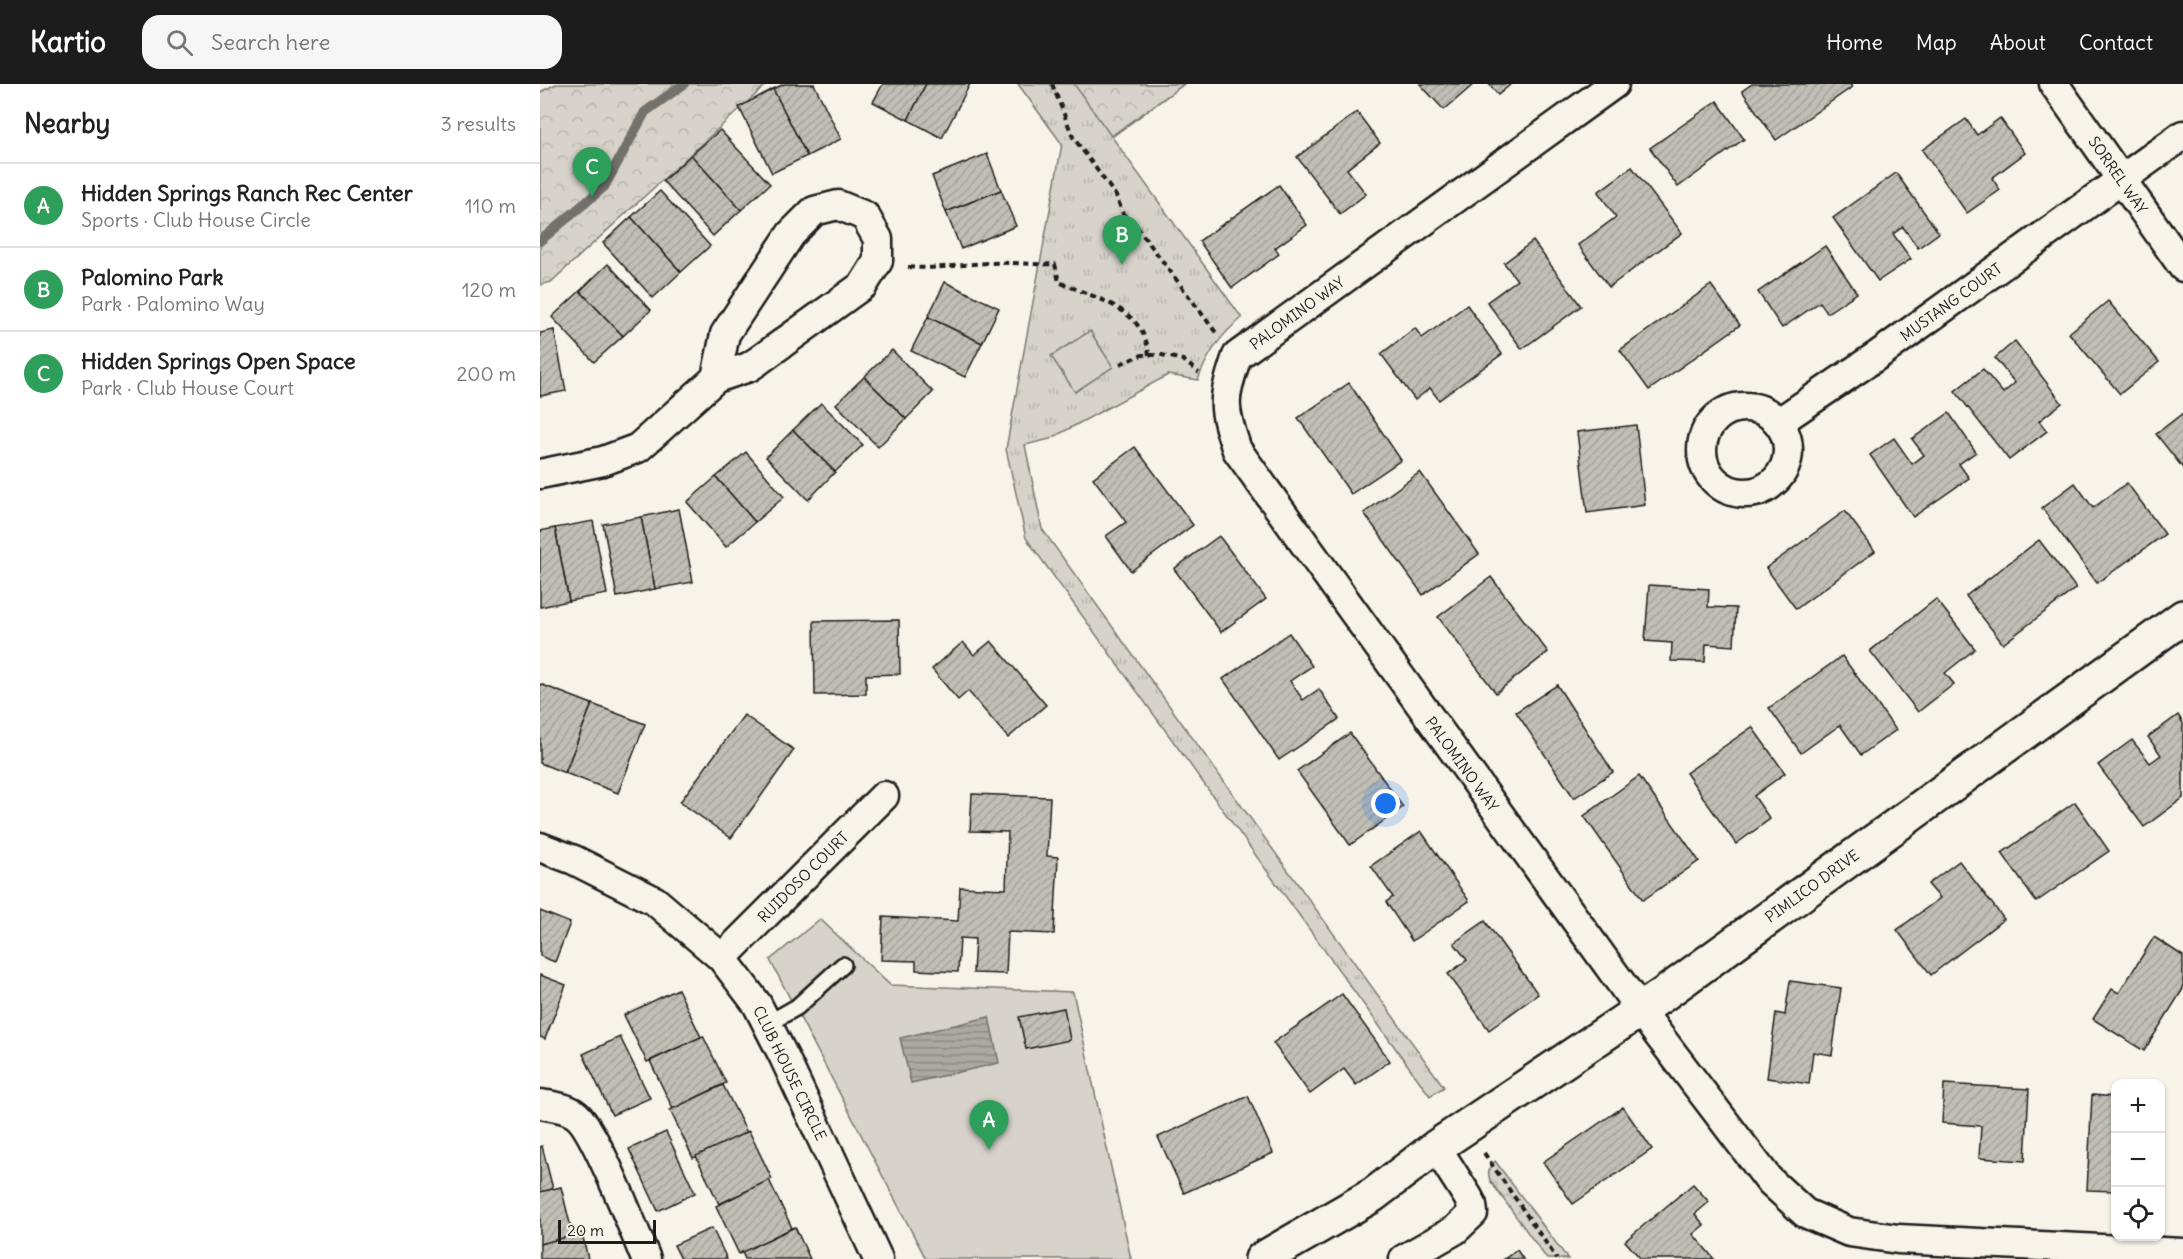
<!DOCTYPE html>
<html lang="en">
<head>
<meta charset="utf-8">
<style>
	body { margin:0; font-family:Delius,sans-serif; background:#f6f6f6; color:#222 }
	.controls { position:absolute; right:18px; bottom:18px; display:grid; overflow:hidden; border-radius:12px; box-shadow:0 2px 4px #0004 }
	.controls button { width:54px; height:54px; display:grid; place-items:center; padding:0; border:0; border-bottom:2px solid #e0e0e0; background:#fff; color:#222; font:30px sans-serif }
	.scale { position:absolute; left:18px; bottom:15px; width:98px; box-sizing:border-box; padding-left:6px; border:3px solid #1c1c1c; border-top:0; font-size:16px; line-height:21px; white-space:nowrap; color:#1c1c1c; -webkit-text-stroke:4px #f7f3e8; paint-order:stroke }
	.you { position:absolute; left:846px; top:720px; width:21px; height:21px; margin:-15px; border:4px solid #fff; border-radius:50%; background:#1a73e8; box-shadow:0 0 0 9px #1a73e833 }
	.badge { display:grid; place-items:center; width:39px; height:39px; border-radius:50%; background:#1c1c1c; color:#fff; font-size:20px; font-weight:700 }
	.pin { position:absolute; translate:-50% -50px; filter:drop-shadow(0 2px 3px #0008) }
	.pin::after { content:''; position:absolute; top:32px; width:21px; height:18px; background:inherit; clip-path:polygon(0 0,100% 0,50% 100%) }
	.list { margin:0; padding:0; list-style:none }
	h2 { display:flex; justify-content:space-between; align-items:center; height:78px; margin:0; padding:0 24px; font-size:26px }
	h2 small { font-size:20px; font-weight:400; color:#767676 }
	.list li { display:grid; grid-template-columns:39px 1fr auto; gap:18px; align-items:center; box-sizing:border-box; height:84px; padding:0 24px; border-top:2px solid #e0e0e0 }
	.list b { display:block; font-size:22px; white-space:nowrap }
	.list p { margin:0; font-size:20px; white-space:nowrap; color:#767676 }
	.list em { font-size:20px; font-style:normal; color:#767676 }
	.icon { flex:none; width:33px; height:33px; fill:none; stroke:currentColor; stroke-width:2; stroke-linecap:round; stroke-linejoin:round }
	.map { position:relative; flex:none; width:1643px; height:1175px; overflow:hidden }
	header { display:flex; align-items:center; gap:36px; box-sizing:border-box; height:84px; padding:0 30px; background:#1c1c1c; color:#fff }
	header strong { font-size:28px }
	nav { display:flex; gap:33px; margin-inline-start:auto; font-size:21px }
	.search { width:420px; height:54px; background:#f6f6f6; display:flex; align-items:center; gap:15px; box-sizing:border-box; padding:0 21px; border-radius:18px; color:#767676; font-size:22px }
	main { display:flex }
	aside { flex:1; background:#fff }
	.map>svg:first-child { display:block }
	.grass { fill:url(#grass-tufts); stroke:#7a7874; stroke-width:1.5 }
	.forest { fill:url(#forest-crowns); stroke:#7a7874; stroke-width:1.5 }
	.garden { fill:#d7d3cb; stroke:#7a7874; stroke-width:1.5 }
	.water { fill:url(#water-rules); stroke:#72716c; stroke-width:1.5 }
	.lines { fill:none; stroke-linecap:round; stroke-linejoin:round }
	.stream { stroke:#72716c; stroke-width:10 }
	.building { fill:url(#building-hatch); stroke:#1c1c1c; stroke-width:1.5 }
	.service-casing { stroke:#1c1c1c; stroke-width:20 }
	.minor-casing { stroke:#1c1c1c; stroke-width:33 }
	.tertiary-casing { stroke:#1c1c1c; stroke-width:38 }
	.path { stroke:#1c1c1c; stroke-width:4; stroke-dasharray:6 4.5; stroke-linecap:butt }
	.service { stroke:#f7f3e8; stroke-width:15 }
	.minor { stroke:#f7f3e8; stroke-width:28 }
	.tertiary { stroke:#f7f3e8; stroke-width:33 }
	.labels { text-anchor:middle; dominant-baseline:central; stroke-width:4.5; stroke-linejoin:round; paint-order:stroke }
	.street-label { font-size:15px; fill:#1c1c1c; stroke:#f7f3e8 }
</style>
</head>
<body>
<header>
<strong>Kartio</strong>
<div class="search"><svg class="icon" aria-label="search" viewBox="0 0 24 24"><circle cx="10" cy="10" r="6"/><path d="M15 15l6 6"/></svg>Search here</div>
<nav><a>Home</a><a>Map</a><a>About</a><a>Contact</a></nav>
</header>
<main>
<aside>
<h2>Nearby<small>3 results</small></h2>
<ul class="list">
<li><span class="badge" style="background:#2e9e5b">A</span><div><b>Hidden Springs Ranch Rec Center</b><p>Sports · Club House Circle</p></div><em>110 m</em></li>
<li><span class="badge" style="background:#2e9e5b">B</span><div><b>Palomino Park</b><p>Park · Palomino Way</p></div><em>120 m</em></li>
<li><span class="badge" style="background:#2e9e5b">C</span><div><b>Hidden Springs Open Space</b><p>Park · Club House Court</p></div><em>200 m</em></li>
</ul>
</aside>
<div class="map">
<svg width="1643" height="1175" viewBox="0 0 1643 1175">
	<defs>
		<pattern id="grass-tufts" width="24" height="20" patternUnits="userSpaceOnUse" patternTransform="scale(1.5)"><rect width="24" height="20" fill="#d7d3cb"/><path d="M3 7l-1-3M5 7V3M7 7l1-3M15 17l-1-3M17 17v-4M19 17l1-3" fill="none" stroke="#b8b5ae"/></pattern>
		<pattern id="forest-crowns" width="20" height="18" patternUnits="userSpaceOnUse" patternTransform="scale(1.5)"><rect width="20" height="18" fill="#d7d3cb"/><path d="M2 6a3 3 0 1 1 6 0M12 15a3 3 0 1 1 6 0" fill="none" stroke="#b8b5ae"/></pattern>
		<pattern id="water-rules" width="6" height="5" patternUnits="userSpaceOnUse" patternTransform="scale(1.5)"><rect width="6" height="5" fill="#aca9a2"/><path d="M0 2.5h6" fill="none" stroke="#8b8983"/></pattern>
		<pattern id="building-hatch" width="6" height="6" patternUnits="userSpaceOnUse" patternTransform="scale(1.5)"><rect width="6" height="6" fill="#c0beb5"/><path d="M-1 1l2-2M0 6l6-6M5 7l2-2" fill="none" stroke="#a4a39b"/></pattern>
	</defs>
	<rect width="100%" height="100%" fill="#f7f3e8"/>
	<filter id="ink" filterUnits="userSpaceOnUse"><feTurbulence type="fractalNoise" baseFrequency=".0167" numOctaves="2"/><feDisplacementMap in="SourceGraphic" scale="12" xChannelSelector="R" yChannelSelector="G"/><feConvolveMatrix kernelMatrix="1 2 1 2 8 2 1 2 1" color-interpolation-filters="sRGB"/></filter>
	<g filter="url(#ink)">
		<path class="grass" d="M478,0H644L572,53L702,234C681,250 667,271 658,296L628,291L510,355L485,361L502,445L904,1003L890,1012L486,454L466,365L522,60Z"/>
		<g class="forest">
			<polygon points="16,0 227,0 11,198 0,201 0,8"/>
			<polygon points="534,0 644,0 571,52"/>
			<path d="M955,1077L1028,1175H1007L951,1098C947,1090 948,1083 955,1077Z"/>
		</g>
		<g class="garden">
			<polygon points="550,247 573,283 535,308 511,272"/>
			<polygon points="280,835 350,901 533,908 591,1175 386,1175 230,876"/>
		</g>
		<polygon class="water" points="449,933 459,979 371,999 360,954"/>
		<g class="lines">
			<polyline class="stream" points="0,157 64,103 105,28 144,0"/>
		</g>
		<g class="building">
			<polygon points="244,0 274,0 301,55 267,72 233,5"/>
			<polygon points="343,0 386,0 368,36 333,18"/>
			<polygon points="386,0 430,0 402,54 368,36"/>
			<polygon points="880,0 934,0 904,26"/>
			<polygon points="949,0 971,0 958,11"/>
			<polygon points="1212,0 1310,0 1312,3 1236,56 1202,7"/>
			<polygon points="233,5 267,72 232,89 199,23"/>
			<polygon points="1177,17 1204,55 1138,103 1110,64"/>
			<polygon points="817,28 840,59 807,85 826,110 800,130 757,73"/>
			<polygon points="1460,34 1485,69 1452,94 1460,106 1427,129 1382,66 1426,35 1437,51"/>
			<polygon points="180,46 230,100 201,126 151,71"/>
			<polygon points="447,70 461,106 406,128 392,92"/>
			<polygon points="151,71 201,126 173,152 123,97"/>
			<polygon points="1092,83 1142,149 1069,203 1038,161 1076,133 1058,108"/>
			<polygon points="1356,89 1399,149 1378,164 1363,143 1353,150 1371,175 1338,197 1293,134"/>
			<polygon points="739,101 767,141 735,164 739,170 692,204 659,157"/>
			<polygon points="461,106 476,142 421,165 406,128"/>
			<polygon points="120,107 170,162 141,188 91,133"/>
			<polygon points="91,133 141,188 113,214 63,159"/>
			<polygon points="993,157 1041,222 982,265 947,218 977,196 964,179"/>
			<polygon points="1285,162 1317,209 1287,229 1280,218 1242,244 1218,208"/>
			<polygon points="68,180 111,226 83,252 40,207"/>
			<polygon points="405,198 459,224 442,259 388,233"/>
			<polygon points="1171,201 1200,241 1109,306 1080,266"/>
			<polygon points="40,207 83,252 54,278 12,233"/>
			<polygon points="1568,217 1619,278 1580,310 1529,249"/>
			<polygon points="927,221 962,270 899,316 890,304 875,316 841,270 875,244 882,254"/>
			<polygon points="388,233 442,259 425,293 371,267"/>
			<polygon points="14,246 26,307 0,312 0,249"/>
			<polygon points="1475,257 1522,319 1499,337 1507,347 1469,376 1415,307 1443,285 1463,309 1475,299 1455,274"/>
			<polygon points="352,266 393,308 366,335 324,293"/>
			<polygon points="324,293 366,335 338,363 296,320"/>
			<polygon points="809,299 861,376 811,410 758,334"/>
			<polygon points="281,319 323,361 295,388 253,346"/>
			<polygon points="1409,329 1436,368 1419,380 1429,394 1373,433 1330,371 1354,354 1372,380 1384,371 1372,355"/>
			<polygon points="1643,329 1643,384 1616,350"/>
			<polygon points="1096,341 1105,421 1047,429 1037,348"/>
			<polygon points="253,346 295,388 268,416 226,373"/>
			<polygon points="595,363 653,441 591,487 566,452 586,438 553,394"/>
			<polygon points="206,368 244,413 215,438 176,393"/>
			<polygon points="880,388 939,470 883,511 824,429"/>
			<polygon points="176,393 215,438 186,463 147,418"/>
			<polygon points="1535,399 1553,424 1587,399 1625,450 1557,499 1502,424"/>
			<polygon points="139,425 153,498 115,505 101,433"/>
			<polygon points="1305,427 1335,467 1256,525 1226,484"/>
			<polygon points="101,433 115,505 77,513 63,440"/>
			<polygon points="53,437 67,510 29,517 15,444"/>
			<polygon points="15,444 29,517 0,523 0,447"/>
			<polygon points="679,452 726,515 681,548 634,485"/>
			<polygon points="1499,456 1536,504 1463,560 1426,512"/>
			<polygon points="951,493 1008,568 956,609 898,533"/>
			<polygon points="1109,501 1169,505 1168,523 1196,524 1194,562 1166,560 1165,578 1131,577 1132,559 1105,557"/>
			<polygon points="1396,515 1435,565 1405,589 1414,600 1378,628 1330,567"/>
			<polygon points="359,536 360,590 326,591 326,610 275,611 274,537"/>
			<polygon points="749,549 772,582 750,597 763,616 779,605 799,635 739,676 683,595"/>
			<polygon points="451,557 506,621 468,654 428,607 418,616 392,585 423,558 434,571"/>
			<polygon points="1302,572 1356,646 1321,671 1300,641 1261,669 1229,624"/>
			<polygon points="0,600 52,620 25,689 0,679"/>
			<polygon points="1017,601 1073,688 1034,714 976,628"/>
			<polygon points="52,620 105,640 78,709 25,689"/>
			<polygon points="204,631 254,666 191,754 140,718"/>
			<polygon points="1638,631 1643,639 1643,714 1604,743 1558,681 1592,656 1610,679 1621,671 1608,653"/>
			<polygon points="1212,643 1245,689 1214,712 1230,735 1196,760 1146,689"/>
			<polygon points="810,649 863,723 810,761 757,687"/>
			<polygon points="1099,692 1159,777 1103,816 1044,732"/>
			<polygon points="432,710 510,713 507,772 518,773 514,850 468,848 466,890 433,889 435,855 420,854 418,888 376,886 376,877 341,876 343,833 418,837 420,803 466,805 468,748 430,747"/>
			<polygon points="1535,718 1569,767 1496,818 1462,769"/>
			<polygon points="881,747 929,817 872,857 846,818 853,813 831,782"/>
			<polygon points="1419,777 1464,835 1391,891 1357,846 1400,814 1388,800"/>
			<polygon points="0,827 30,839 15,878 0,872"/>
			<polygon points="945,837 998,910 949,946 908,890 927,876 914,859"/>
			<polygon points="1614,853 1643,872 1643,905 1604,967 1553,935 1572,905 1579,909"/>
			<polygon points="0,891 26,901 5,955 0,953"/>
			<polygon points="1250,897 1301,904 1292,971 1273,968 1269,1000 1227,994 1236,929 1245,931"/>
			<polygon points="138,905 161,953 107,978 84,931"/>
			<polygon points="802,910 850,977 816,1001 804,985 770,1010 733,959"/>
			<polygon points="524,924 530,956 486,965 479,933"/>
			<polygon points="163,952 186,999 133,1025 110,977"/>
			<polygon points="80,953 110,1014 72,1031 43,970"/>
			<polygon points="1404,1000 1489,1005 1485,1077 1439,1074 1441,1042 1402,1039"/>
			<polygon points="183,1001 207,1049 153,1074 130,1026"/>
			<polygon points="1552,1011 1576,1013 1576,1107 1547,1106"/>
			<polygon points="708,1012 733,1069 644,1109 618,1053"/>
			<polygon points="1083,1023 1112,1065 1033,1120 1003,1078"/>
			<polygon points="209,1047 232,1095 179,1120 156,1072"/>
			<polygon points="126,1048 155,1109 118,1127 89,1065"/>
			<polygon points="2,1062 13,1105 0,1108 0,1063"/>
			<polygon points="229,1096 252,1144 199,1170 176,1122"/>
			<polygon points="1153,1100 1169,1118 1155,1130 1164,1141 1153,1150 1174,1175 1101,1175 1085,1157"/>
			<polygon points="21,1103 33,1152 0,1160 0,1108"/>
			<polygon points="255,1143 270,1175 205,1175 202,1168"/>
			<polygon points="172,1144 187,1175 141,1175 134,1161"/>
			<polygon points="42,1149 48,1175 0,1175 0,1160"/>
			<polygon points="977,1166 983,1175 964,1175"/>
		</g>
		<g class="lines">
			<defs>
				<polyline id="service" points="227,940 257,923 303,881"/>
				<g id="minor">
					<path d="M1074,0L697,272C682,317 682,322 697,366L1117,949L1228,1095L1265,1129L1309,1148L1358,1155L1643,1169"/>
					<polyline points="1514,0 1643,183"/>
					<polygon points="298,121 325,132 338,155 338,177 323,201 218,277 209,283 176,294 185,250 251,150 274,127"/>
					<circle cx="1205" cy="366" r="43"/>
					<polyline points="1239,338 1338,271 1643,51"/>
					<polyline points="0,390 63,377 98,364 176,294"/>
					<polyline points="0,763 34,776 115,817 182,874 217,920 244,973 338,1175"/>
					<polyline points="182,874 344,712"/>
					<path d="M0,1020C12,1022 25,1023 35,1030C54,1042 95,1149 106,1175"/>
					<polyline points="864,1175 915,1146 933,1129 932,1121 928,1113 896,1063"/>
				</g>
				<polyline id="tertiary" points="722,1175 833,1111 896,1063 1124,910 1643,533"/>
			</defs>
			<use href="#service" class="service-casing"/>
			<use href="#minor" class="minor-casing"/>
			<use href="#tertiary" class="tertiary-casing"/>
			<g class="path">
				<polyline points="512,0 533,53 576,112 583,130 594,139 677,250"/>
				<path d="M368,183C395,186 422,180 449,179C471,178 493,181 515,180L519,198C556,215 604,223 609,271"/>
				<polyline points="580,280 602,271 622,271 643,276 659,289"/>
				<polyline points="944,1069 1017,1175"/>
			</g>
			<use href="#service" class="service"/>
			<use href="#minor" class="minor"/>
			<use href="#tertiary" class="tertiary"/>
		</g>
	</g>
	<g class="labels">
		<g class="street-label">
			<text transform="translate(1578 91) rotate(55)">SORREL WAY</text>
			<text transform="translate(1411 218) rotate(-36)">MUSTANG COURT</text>
			<text transform="translate(757 229) rotate(-36)">PALOMINO WAY</text>
			<text transform="translate(922 680) rotate(54)">PALOMINO WAY</text>
			<text transform="translate(263 793) rotate(-45)">RUIDOSO COURT</text>
			<text transform="translate(1272 802) rotate(-36)">PIMLICO DRIVE</text>
			<text transform="translate(250 989) rotate(64)">CLUB HOUSE CIRCLE</text>
		</g>
	</g>
</svg>
<div class="controls">
<button>+</button>
<button>−</button>
<button><svg class="icon" aria-label="locate" viewBox="0 0 24 24"><circle cx="12" cy="12" r="6"/><path d="M12 2v4M12 18v4M2 12h4M18 12h4"/></svg></button>
</div>
<div class="scale">20 m</div>
<div class="you"></div>
<div class="pin badge" style="left:449px;top:1066px;background:#2e9e5b">A</div>
<div class="pin badge" style="left:582px;top:181px;background:#2e9e5b">B</div>
<div class="pin badge" style="left:52px;top:113px;background:#2e9e5b">C</div>
</div>
</main>
</body>
</html>
